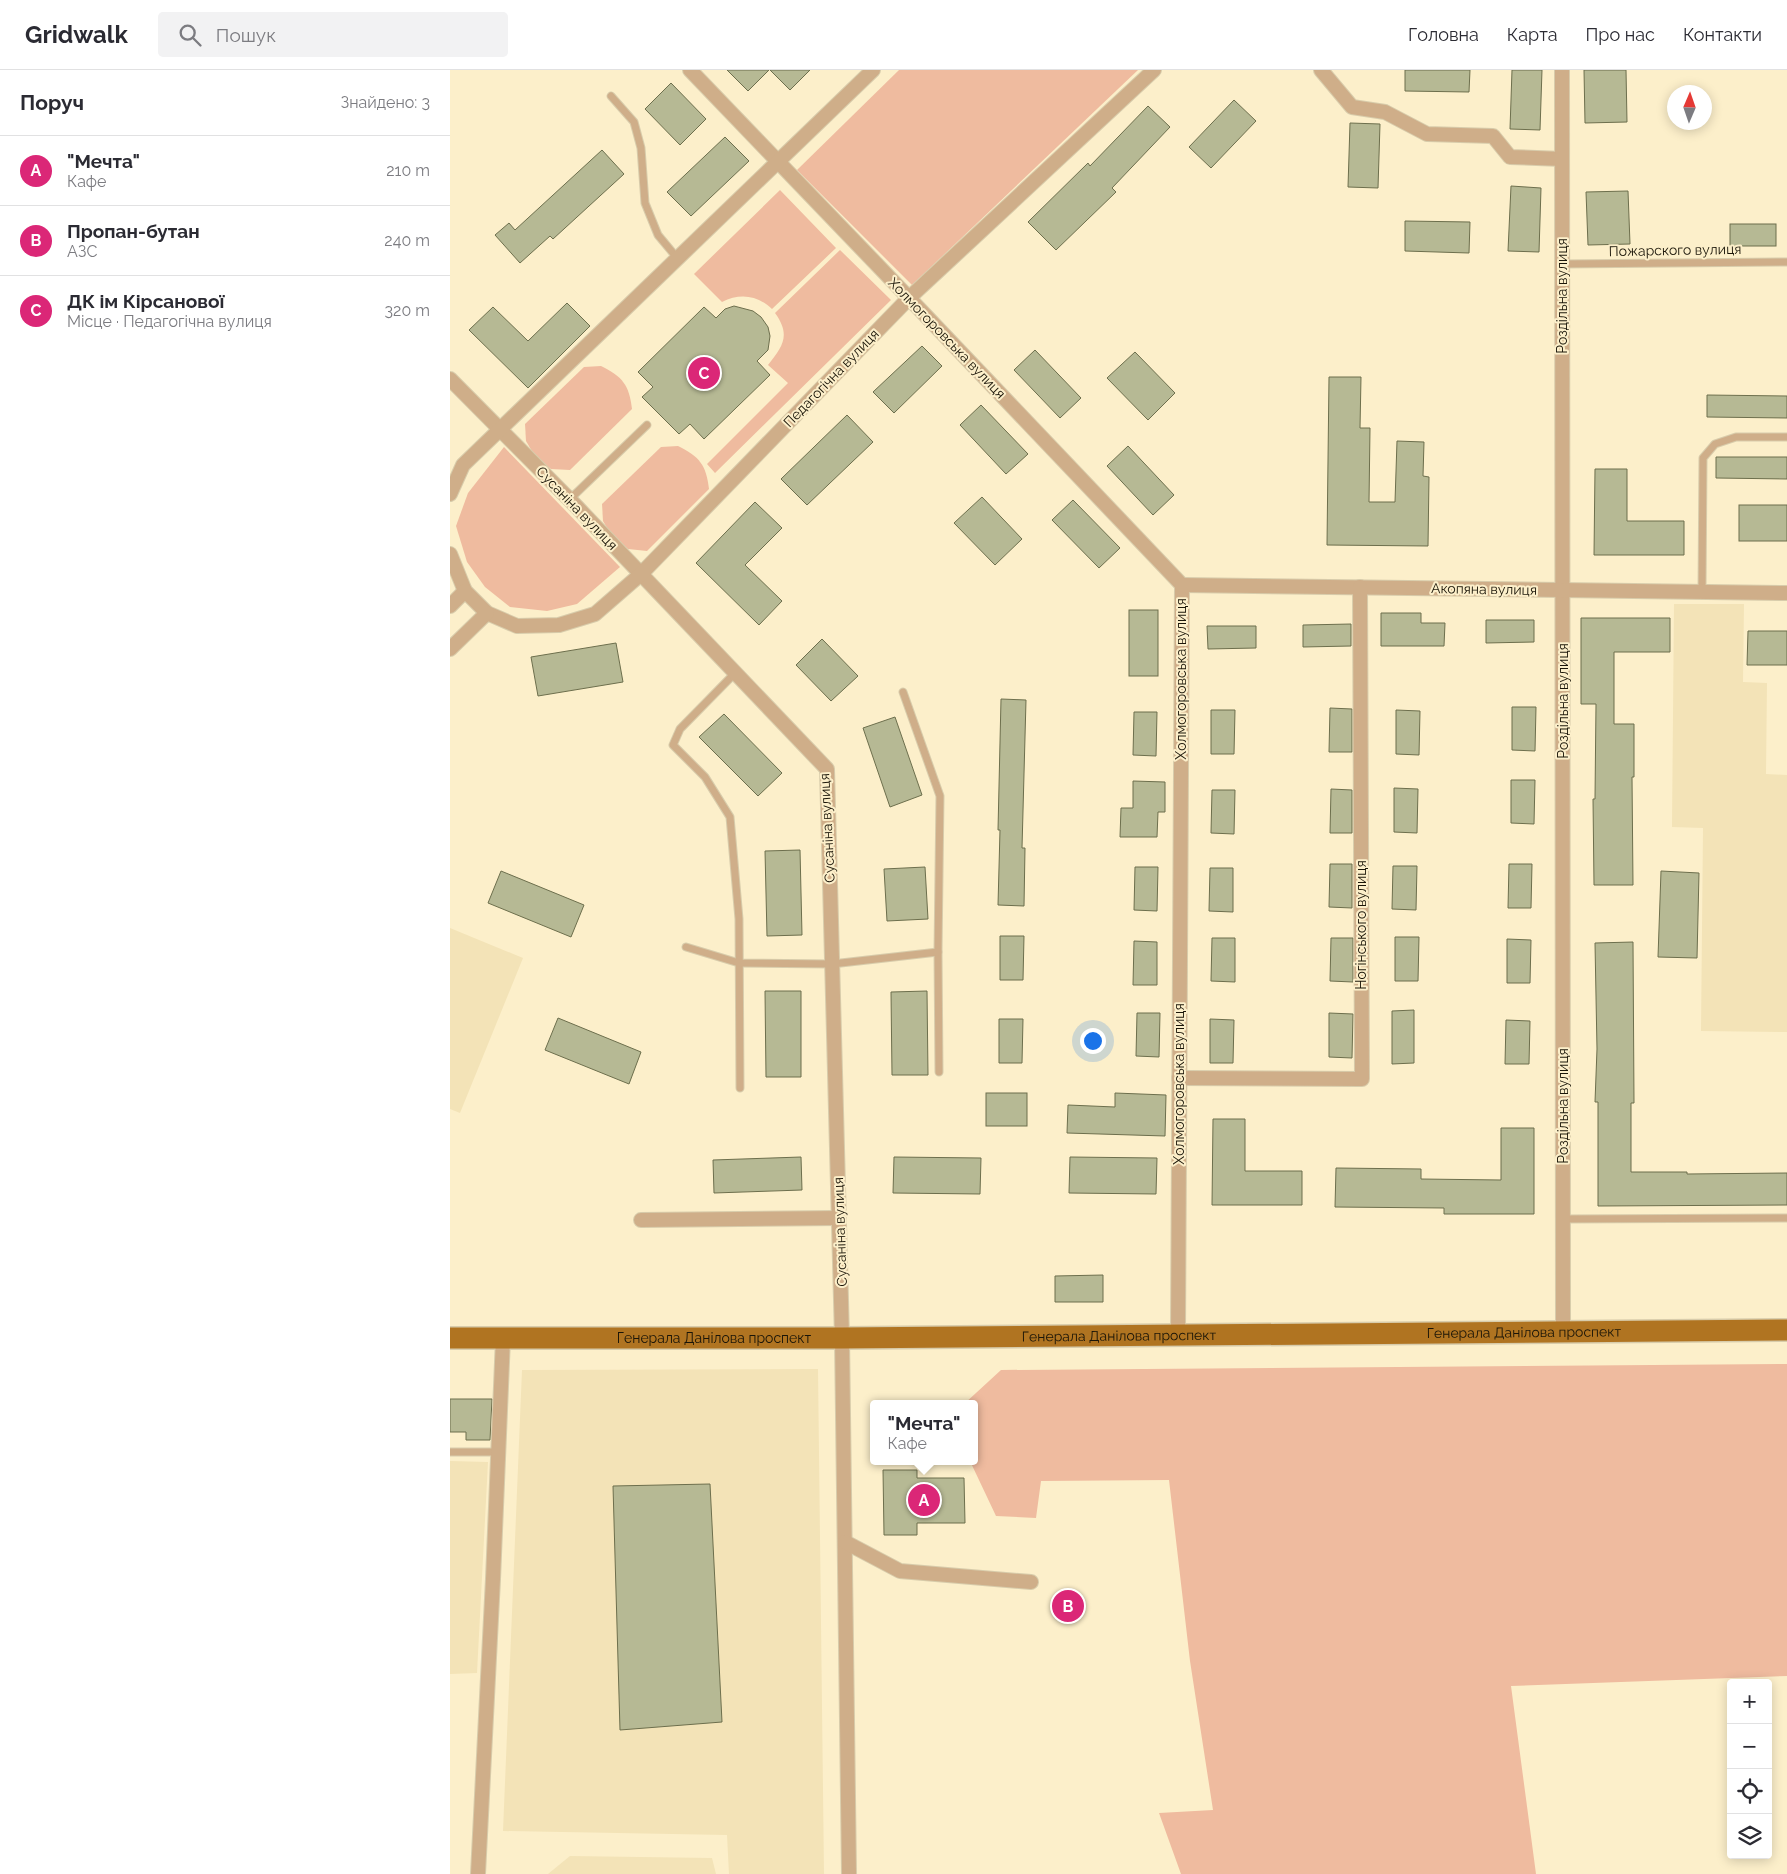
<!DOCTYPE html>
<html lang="uk">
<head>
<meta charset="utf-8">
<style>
	body { margin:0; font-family:Raleway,sans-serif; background:#f2f2f3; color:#2b2b33 }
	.controls { position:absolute; right:15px; bottom:15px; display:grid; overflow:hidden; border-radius:5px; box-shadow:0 2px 12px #0003 }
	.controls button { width:45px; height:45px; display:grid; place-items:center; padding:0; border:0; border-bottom:1px solid #e1e1e2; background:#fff; color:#2b2b33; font:25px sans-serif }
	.compass { position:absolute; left:1217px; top:15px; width:45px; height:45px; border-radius:50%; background:#fff; box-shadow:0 2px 12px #0003; rotate:2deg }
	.you { position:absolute; left:642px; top:970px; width:18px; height:18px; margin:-12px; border:4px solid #fff; border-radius:50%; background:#1a73e8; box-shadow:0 0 0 8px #1a73e833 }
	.badge { display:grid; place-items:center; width:32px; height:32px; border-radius:50%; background:#db2777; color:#fff; font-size:16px; font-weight:700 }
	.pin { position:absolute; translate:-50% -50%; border:2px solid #fff; box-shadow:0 1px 5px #0006 }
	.popup { position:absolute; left:420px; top:1330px; width:108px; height:65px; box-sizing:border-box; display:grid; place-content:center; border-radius:5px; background:#fff; filter:drop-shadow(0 1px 4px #0005); font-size:16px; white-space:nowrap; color:#7c7c81 }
	.popup b { font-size:19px; color:#2b2b33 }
	.popup::after { content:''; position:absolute; left:50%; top:100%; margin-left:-10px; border:10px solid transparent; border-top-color:#fff }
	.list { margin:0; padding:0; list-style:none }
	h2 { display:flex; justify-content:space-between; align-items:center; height:65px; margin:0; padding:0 20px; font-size:21px }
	h2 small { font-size:16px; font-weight:400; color:#7c7c81 }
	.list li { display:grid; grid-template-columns:32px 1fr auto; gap:15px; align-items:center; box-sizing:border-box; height:70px; padding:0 20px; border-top:1px solid #e1e1e2 }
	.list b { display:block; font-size:19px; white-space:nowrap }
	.list p { margin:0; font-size:16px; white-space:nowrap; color:#7c7c81 }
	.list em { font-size:16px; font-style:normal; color:#7c7c81 }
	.icon { flex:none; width:28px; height:28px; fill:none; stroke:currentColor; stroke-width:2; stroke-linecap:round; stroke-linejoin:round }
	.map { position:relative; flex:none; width:1337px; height:1804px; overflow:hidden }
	header { display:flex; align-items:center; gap:30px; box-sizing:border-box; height:70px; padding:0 25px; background:#fff; border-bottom:1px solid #e1e1e2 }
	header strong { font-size:24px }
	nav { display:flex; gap:28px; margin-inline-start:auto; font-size:18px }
	.search { width:350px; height:45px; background:#f2f2f3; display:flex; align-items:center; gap:12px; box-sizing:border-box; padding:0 18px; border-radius:5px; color:#7c7c81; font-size:19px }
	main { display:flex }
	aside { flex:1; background:#fff }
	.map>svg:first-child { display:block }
	.built { fill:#f3e3b7 }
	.green { fill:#efbb9f }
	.building { fill:#b6b994; stroke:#6d6f4d }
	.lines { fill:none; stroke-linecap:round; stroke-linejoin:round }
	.lane-casing { stroke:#d8ccab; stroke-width:9 }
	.street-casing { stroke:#d8ccab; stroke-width:16 }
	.primary-casing { stroke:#d8ccab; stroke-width:24 }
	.lane { stroke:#cfae89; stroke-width:7 }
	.street { stroke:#cfae89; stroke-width:14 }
	.primary { stroke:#b07421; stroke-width:21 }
	.labels { text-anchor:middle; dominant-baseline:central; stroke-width:4; stroke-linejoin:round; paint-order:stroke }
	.street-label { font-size:14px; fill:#1a1508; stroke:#fcefca }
</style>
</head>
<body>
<header>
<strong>Gridwalk</strong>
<div class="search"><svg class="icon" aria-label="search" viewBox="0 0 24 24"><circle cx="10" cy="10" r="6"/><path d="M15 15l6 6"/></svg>Пошук</div>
<nav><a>Головна</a><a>Карта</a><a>Про нас</a><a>Контакти</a></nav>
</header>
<main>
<aside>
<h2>Поруч<small>Знайдено: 3</small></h2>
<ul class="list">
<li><span class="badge">A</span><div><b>&quot;Мечта&quot;</b><p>Кафе</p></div><em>210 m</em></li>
<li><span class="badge">B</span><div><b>Пропан-бутан</b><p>АЗС</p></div><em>240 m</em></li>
<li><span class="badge">C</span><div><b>ДК ім Кірсанової</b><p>Місце · Педагогічна вулиця</p></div><em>320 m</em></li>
</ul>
</aside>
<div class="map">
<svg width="1337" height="1804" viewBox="0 0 1337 1804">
	<rect width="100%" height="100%" fill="#fcefca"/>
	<g class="built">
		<polygon points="1224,534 1294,534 1293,612 1317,613 1316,704 1337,705 1337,962 1251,961 1253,758 1222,757"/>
		<polygon points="0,858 73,888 10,1043 0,1039"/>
		<polygon points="368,1299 374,1804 279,1804 277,1765 53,1761 72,1300"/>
		<polygon points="0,1391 38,1392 27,1603 0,1604"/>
		<polygon points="120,1786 262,1788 266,1804 98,1804"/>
	</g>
	<g class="green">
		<polygon points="449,0 688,0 462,215 347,100"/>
		<path d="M330,120L386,178L322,239C307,225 290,223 272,232L244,204Z"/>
		<path d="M390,180L441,230L265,403L257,394L338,313L318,295C333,276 341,265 325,243Z"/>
		<path d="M151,296C173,307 179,315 182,339L120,400L101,399L86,388L76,371L75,354L134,297Z"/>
		<path d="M228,376C250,387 256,395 259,419L197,481L178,479L163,468L153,451L152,434L211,377Z"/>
		<polygon points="54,377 170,497 127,534 97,541 60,537 35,517 17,492 6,456 18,423"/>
		<polygon points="1337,1294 1337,1606 1061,1616 1086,1804 731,1804 709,1743 763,1740 740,1591 719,1410 591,1411 586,1448 546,1446 520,1391 524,1391 524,1334 514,1334 551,1300"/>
	</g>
	<g class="building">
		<polygon points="277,0 319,0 298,21"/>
		<polygon points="320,0 360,0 340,20"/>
		<polygon points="955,0 1020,0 1019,22 955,21"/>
		<polygon points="1062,0 1092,0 1090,60 1060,59"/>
		<polygon points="1134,0 1176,0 1177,52 1135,53"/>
		<polygon points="221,13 256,49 230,75 195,39"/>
		<polygon points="784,30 806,51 761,98 739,77"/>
		<polygon points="698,36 720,57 662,118 666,122 606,180 578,152 638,93 640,96"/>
		<polygon points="900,53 930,54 928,118 898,117"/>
		<polygon points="275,67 299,91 241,146 217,122"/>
		<polygon points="152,80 174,104 103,169 100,166 70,193 45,165 59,153 65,160"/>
		<polygon points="1061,116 1091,118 1089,182 1058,181"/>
		<polygon points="1178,121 1180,174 1138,175 1136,122"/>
		<polygon points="955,151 1020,152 1019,183 955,181"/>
		<rect x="1280" y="154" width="46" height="22"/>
		<polygon points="117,233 140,256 78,318 19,260 43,237 78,271"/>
		<polygon points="284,236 303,241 311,247 318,257 320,266 318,280 307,291 320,305 254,369 240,354 229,364 192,327 203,317 188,302 254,237 266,248 275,239"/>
		<polygon points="472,276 492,296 444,343 423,322"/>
		<polygon points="585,280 631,328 610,348 564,300"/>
		<polygon points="685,282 725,323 698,350 657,308"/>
		<polygon points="879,307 911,307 910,358 920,358 919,432 945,432 947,371 974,372 973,406 979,407 978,476 877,475"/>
		<polygon points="1257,325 1337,326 1337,348 1257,347"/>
		<polygon points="531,335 578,384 556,404 510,355"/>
		<polygon points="397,345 423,372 357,435 331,409"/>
		<polygon points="678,376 724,425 703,445 657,396"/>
		<polygon points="1266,387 1337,387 1337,409 1266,408"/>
		<polygon points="1145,399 1177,399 1177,451 1234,451 1234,485 1144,485"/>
		<polygon points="532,427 572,469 545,495 504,453"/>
		<polygon points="623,430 670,478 649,498 602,450"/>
		<polygon points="305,432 332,458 295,495 332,531 309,555 246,493"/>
		<rect x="1289" y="435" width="48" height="36"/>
		<rect x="679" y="540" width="29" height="66"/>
		<polygon points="931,543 971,543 971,553 995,553 994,576 931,576"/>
		<polygon points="1131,548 1220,548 1220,582 1164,582 1164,654 1184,654 1184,707 1182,707 1183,815 1144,815 1143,729 1145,729 1146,634 1131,634"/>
		<polygon points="1036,550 1084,550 1084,572 1036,573"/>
		<polygon points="901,554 901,576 853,577 853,555"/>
		<polygon points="757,556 806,556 806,578 758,579"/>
		<polygon points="1298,561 1337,561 1337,595 1297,595"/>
		<polygon points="372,569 408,606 381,631 346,595"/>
		<polygon points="166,573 173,612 88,626 81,587"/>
		<polygon points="551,629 576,630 572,778 575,778 574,836 548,835 550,760 548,760"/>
		<polygon points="1062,637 1086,637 1085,681 1062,680"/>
		<polygon points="880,638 902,639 902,682 879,682"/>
		<polygon points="761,640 785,640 784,684 761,684"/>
		<polygon points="946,640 970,641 969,685 946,684"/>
		<polygon points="684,642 707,642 706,686 683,685"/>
		<polygon points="274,644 332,703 308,726 249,667"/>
		<polygon points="445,647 472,725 440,737 413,658"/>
		<polygon points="1061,710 1085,710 1084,754 1061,753"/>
		<polygon points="683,711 715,712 715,742 708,742 707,767 670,767 671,738 683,738"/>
		<polygon points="944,718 968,719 967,763 944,762"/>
		<polygon points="881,719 902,720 902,763 880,763"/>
		<polygon points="762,720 785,720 784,764 761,763"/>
		<polygon points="350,780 352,865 317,866 315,781"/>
		<polygon points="880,794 902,794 902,838 879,837"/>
		<polygon points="1059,794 1082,794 1081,838 1058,838"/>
		<polygon points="943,796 967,796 966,840 942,839"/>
		<polygon points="475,797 478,849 437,851 434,799"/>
		<polygon points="685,797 708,797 707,841 684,840"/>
		<polygon points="760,798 783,798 783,842 759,841"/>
		<polygon points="51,801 134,835 121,867 38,833"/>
		<polygon points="1211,801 1249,803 1247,888 1208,887"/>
		<polygon points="550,866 574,866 573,910 550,910"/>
		<polygon points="945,867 969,867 968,911 945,911"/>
		<polygon points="762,868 785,868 785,912 761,911"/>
		<polygon points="881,868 903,868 903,912 880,911"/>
		<polygon points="1057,869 1081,870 1080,913 1057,913"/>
		<polygon points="684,871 707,872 707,915 683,915"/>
		<polygon points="1183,872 1184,1033 1181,1033 1181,1102 1237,1102 1237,1104 1337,1103 1337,1135 1148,1136 1148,1032 1145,1032 1147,979 1145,873"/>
		<polygon points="315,921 351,921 351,1007 316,1007"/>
		<polygon points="477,921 478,1005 442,1005 441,922"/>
		<polygon points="964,940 964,993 942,994 942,941"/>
		<polygon points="687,943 710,943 709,987 686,986"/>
		<polygon points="879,943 903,944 902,988 879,987"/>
		<polygon points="108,948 191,982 179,1014 95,980"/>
		<polygon points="549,949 573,949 572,993 549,993"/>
		<polygon points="760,949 784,950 783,993 760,993"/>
		<polygon points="1056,950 1080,951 1079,994 1055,994"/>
		<rect x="536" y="1023" width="41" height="33"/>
		<polygon points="665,1023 716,1025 715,1066 617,1063 618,1035 665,1037"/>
		<polygon points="763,1049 795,1049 795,1101 852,1101 852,1135 762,1135"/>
		<polygon points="1051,1058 1084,1058 1084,1144 994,1144 994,1138 885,1137 886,1098 971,1099 971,1109 1051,1110"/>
		<polygon points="351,1087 352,1120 264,1123 263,1090"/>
		<polygon points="444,1087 531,1088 530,1124 443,1123"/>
		<polygon points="620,1087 707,1088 706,1124 619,1123"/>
		<polygon points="653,1205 653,1232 605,1232 605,1206"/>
		<polygon points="0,1329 42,1329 40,1370 16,1370 16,1362 0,1362"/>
		<polygon points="433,1400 467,1400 467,1408 514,1408 515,1453 467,1453 467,1465 434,1465"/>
		<polygon points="260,1414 272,1652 170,1660 163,1416"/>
	</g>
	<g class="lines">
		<defs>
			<g id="lane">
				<polyline points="161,26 184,52 191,78 195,133 208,165 228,189"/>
				<polyline points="1112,194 1337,192"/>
				<polyline points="119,430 197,355"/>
				<polyline points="1252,522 1253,388 1265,374 1286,367 1337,367"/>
				<polyline points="285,603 230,659 223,675 255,707 280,747 289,849 290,1018"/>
				<polyline points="453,622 490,726 488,882 489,1002"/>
				<polyline points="236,877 289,893 382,894 488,882"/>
				<polyline points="1113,1149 1337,1148"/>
				<polyline points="0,1382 48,1382"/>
			</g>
			<g id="street">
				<polyline points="240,0 459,228 732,515 728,1265"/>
				<polyline points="871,0 902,37 935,42 977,64 1043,66 1060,87 1112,89"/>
				<polyline points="1112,0 1113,1262"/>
				<polyline points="0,309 127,437 377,699 392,1268 399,1804"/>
				<polyline points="0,424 13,395 423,0"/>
				<polyline points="0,484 15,521 37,543 67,556 109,555 145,544 191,504 459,228 704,0"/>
				<polyline points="732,515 1337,523"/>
				<polyline points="0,536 15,521"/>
				<polyline points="0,579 37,543"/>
				<polyline points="729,1008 912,1009 910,517"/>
				<polyline points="191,1150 389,1148"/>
				<polyline points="395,1472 450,1501 581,1512"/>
				<polyline points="28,1804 43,1509 53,1268"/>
			</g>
			<g id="primary">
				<path id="s1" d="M0,1268H392L1337,1260"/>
			</g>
		</defs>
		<use href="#lane" class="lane-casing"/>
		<use href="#street" class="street-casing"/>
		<use href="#primary" class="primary-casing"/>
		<use href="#lane" class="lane"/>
		<use href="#street" class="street"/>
		<use href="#primary" class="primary"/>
	</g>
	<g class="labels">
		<g class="street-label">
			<text transform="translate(1225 180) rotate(-1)">Пожарского вулиця</text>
			<text transform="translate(1112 226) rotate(-90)">Роздільна вулиця</text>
			<text transform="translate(497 268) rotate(46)">Холмогоровська вулиця</text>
			<text transform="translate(381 308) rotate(-46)">Педагогічна вулиця</text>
			<text transform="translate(127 438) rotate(46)">Сусаніна вулиця</text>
			<text transform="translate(1034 519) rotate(1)">Акопяна вулиця</text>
			<text transform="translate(731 609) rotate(-90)">Холмогоровська вулиця</text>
			<text transform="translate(1113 631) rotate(-90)">Роздільна вулиця</text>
			<text transform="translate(377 758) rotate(-93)">Сусаніна вулиця</text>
			<text transform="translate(911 855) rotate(-90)">Ногінського вулиця</text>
			<text transform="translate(729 1014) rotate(-90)">Холмогоровська вулиця</text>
			<text transform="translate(1113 1036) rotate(-90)">Роздільна вулиця</text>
			<text transform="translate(390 1162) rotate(-92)">Сусаніна вулиця</text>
			<text stroke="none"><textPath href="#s1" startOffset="1074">Генерала Данілова проспект</textPath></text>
			<text stroke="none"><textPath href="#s1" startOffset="669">Генерала Данілова проспект</textPath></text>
			<text stroke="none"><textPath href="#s1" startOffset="264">Генерала Данілова проспект</textPath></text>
		</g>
	</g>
</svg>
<div class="controls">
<button>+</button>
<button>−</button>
<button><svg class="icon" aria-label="locate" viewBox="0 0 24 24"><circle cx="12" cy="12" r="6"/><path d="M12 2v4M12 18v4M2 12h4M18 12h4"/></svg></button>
<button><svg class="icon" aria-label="layers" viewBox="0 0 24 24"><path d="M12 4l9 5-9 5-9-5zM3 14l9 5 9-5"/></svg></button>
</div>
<svg class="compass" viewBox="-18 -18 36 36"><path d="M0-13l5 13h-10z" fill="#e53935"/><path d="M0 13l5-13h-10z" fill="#7c7c81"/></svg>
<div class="you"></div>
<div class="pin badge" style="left:474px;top:1430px">A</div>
<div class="popup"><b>&quot;Мечта&quot;</b>Кафе</div>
<div class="pin badge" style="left:618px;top:1536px">B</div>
<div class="pin badge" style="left:254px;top:303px">C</div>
</div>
</main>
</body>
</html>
